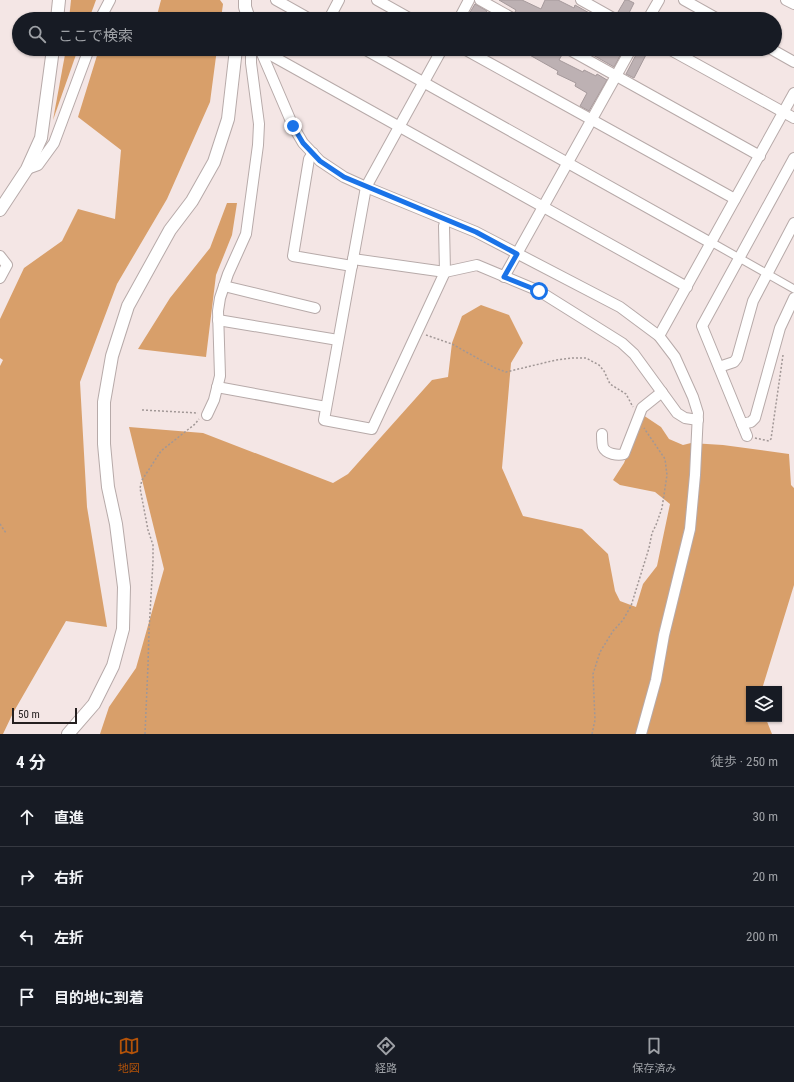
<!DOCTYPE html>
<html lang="ja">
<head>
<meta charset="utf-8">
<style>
	body { margin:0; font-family:"Roboto Condensed","Noto Sans JP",sans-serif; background:#242831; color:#f1f3f6 }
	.controls { position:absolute; right:12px; bottom:12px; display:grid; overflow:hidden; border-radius:0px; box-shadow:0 1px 3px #0004 }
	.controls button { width:36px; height:36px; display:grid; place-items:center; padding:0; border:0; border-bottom:1px solid #363941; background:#171b24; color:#f1f3f6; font:20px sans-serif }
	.scale { position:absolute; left:12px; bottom:10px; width:65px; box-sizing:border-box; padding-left:4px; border:2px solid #252020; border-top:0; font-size:11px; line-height:14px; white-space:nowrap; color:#252020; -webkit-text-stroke:3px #f4e6e5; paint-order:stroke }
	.stop { position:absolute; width:12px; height:12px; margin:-9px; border:3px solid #1a73e8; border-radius:50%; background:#fff }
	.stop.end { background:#1a73e8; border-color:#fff; box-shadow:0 1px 4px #0008 }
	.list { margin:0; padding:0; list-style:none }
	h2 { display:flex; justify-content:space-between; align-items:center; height:52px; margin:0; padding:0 16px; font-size:17px }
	h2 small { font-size:13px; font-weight:400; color:#9ea1a6 }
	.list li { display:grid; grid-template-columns:26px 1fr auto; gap:12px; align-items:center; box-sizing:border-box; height:60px; padding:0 16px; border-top:1px solid #363941 }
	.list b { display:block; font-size:15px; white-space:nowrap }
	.list em { font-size:13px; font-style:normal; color:#9ea1a6 }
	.icon { flex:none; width:22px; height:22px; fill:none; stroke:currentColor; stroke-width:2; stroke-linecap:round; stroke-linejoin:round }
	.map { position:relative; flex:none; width:794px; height:734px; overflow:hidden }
	.search { position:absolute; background:#171b24; box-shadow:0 1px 3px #0004; left:12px; right:12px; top:12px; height:44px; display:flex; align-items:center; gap:10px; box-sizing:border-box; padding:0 14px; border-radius:22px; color:#9ea1a6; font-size:15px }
	.sheet { height:292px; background:#171b24 }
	nav { display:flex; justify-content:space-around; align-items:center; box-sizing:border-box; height:56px; border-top:1px solid #363941; background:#171b24; font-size:11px; color:#9ea1a6 }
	nav a { display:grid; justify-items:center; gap:2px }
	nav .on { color:#b45309 }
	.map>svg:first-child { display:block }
	.forest { fill:#d89f6a }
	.building { fill:#bdb1b3; stroke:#a5999b }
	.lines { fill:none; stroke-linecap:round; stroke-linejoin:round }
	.pedestrian-casing { stroke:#b7aaa9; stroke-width:9 }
	.minor-casing { stroke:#b7aaa9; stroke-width:12 }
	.tertiary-casing { stroke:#b7aaa9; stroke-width:14 }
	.path { stroke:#a19796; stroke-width:1.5; stroke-dasharray:2 2; stroke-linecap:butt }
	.pedestrian { stroke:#fff; stroke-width:7 }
	.minor { stroke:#fff; stroke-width:10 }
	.tertiary { stroke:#fff; stroke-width:12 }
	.route { stroke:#1a73e8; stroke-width:5 }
</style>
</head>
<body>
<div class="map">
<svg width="794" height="734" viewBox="0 0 794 734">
	<rect width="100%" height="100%" fill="#f4e6e5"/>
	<g class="forest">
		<polygon points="71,0 96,0 89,19 69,19"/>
		<polygon points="161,0 220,0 223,4 221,19 156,19"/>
		<polygon points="66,49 78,49 53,120"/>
		<polygon points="99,49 217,49 210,102 167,199 117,284 80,382 87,507 107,627 66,621 13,713 3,734 0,734 0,366 3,360 0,358 0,319 24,268 62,241 78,209 115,219 121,150 78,117"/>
		<polygon points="227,203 237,203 232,235 216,275 206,357 138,349 170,298 210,248"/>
		<polygon points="481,305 509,315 523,343 511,363 502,468 523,516 582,529 608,554 615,591 620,601 636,607 643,584 657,566 670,504 655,492 620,485 613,480 624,463 643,415 661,427 669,439 683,445 691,443 723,445 789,454 791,485 794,488 794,585 762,689 749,689 749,719 766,719 772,734 100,734 109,707 136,668 164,569 129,427 203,433 333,483 348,474 432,380 448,377 452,343 462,316"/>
	</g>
	<g class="building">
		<polygon points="499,0 522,0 541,9 545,0 558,0 574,8 575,5 600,19 528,19 515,12 516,10"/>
		<polygon points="625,0 628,0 634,3 627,17 618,12"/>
		<polygon points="475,4 487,11 482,19 466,19"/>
		<polygon points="519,49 562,49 563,53 559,60 583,72 584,70 596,76 597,74 607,80 589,111 580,106 587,93 575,86 576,83 557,74 558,71"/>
		<polygon points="597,49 613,49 621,54 614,67 593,55"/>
		<polygon points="639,49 649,49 634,78 626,74"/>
	</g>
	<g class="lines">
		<defs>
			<polyline id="pedestrian" points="711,242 794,289"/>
			<g id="minor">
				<polyline points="276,0 310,19"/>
				<polyline points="377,0 411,19"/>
				<polyline points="480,0 514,19"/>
				<polyline points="581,0 615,19"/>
				<polyline points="684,0 718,19"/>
				<polyline points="786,0 794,4"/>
				<polyline points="100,19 110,0"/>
				<polyline points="329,19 339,0"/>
				<polyline points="459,19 469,0"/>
				<polyline points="648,19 659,0"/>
				<polyline points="260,49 293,126 303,143 320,161 344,177 366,187 476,232 620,307 659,336 675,357 693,397 698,413 695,475 690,529 664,635 656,680 641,734"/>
				<polyline points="364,49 711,243"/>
				<polyline points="442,49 366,187 324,420 372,429 445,272 444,226 446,220"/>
				<polyline points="464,49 735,199"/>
				<polyline points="568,49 760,156"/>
				<polyline points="669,49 794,118"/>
				<polyline points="771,49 794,62"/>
				<polyline points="261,52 267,53 687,287"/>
				<polyline points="313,153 309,159 293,256 352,266"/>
				<polyline points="27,169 38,165 54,143 89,49"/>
				<polyline points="0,256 7,265 0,278"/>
				<polyline points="353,259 445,272 477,265 539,291 622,343 634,354 677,413 685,418 698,420"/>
				<polyline points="504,277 631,49"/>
				<polyline points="224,286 315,308"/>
				<polyline points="218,320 338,340"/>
				<polyline points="659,336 794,93"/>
				<polyline points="719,367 734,362 737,358 753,301 794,223"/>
				<polyline points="217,387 326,407"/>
				<polyline points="207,415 214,400 220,376 218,311 220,298 228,274 246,234 258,145 259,124 251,63 251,49"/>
				<polyline points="742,424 751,422 755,418 780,328 794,298"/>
				<path d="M602,434C602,438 602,443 603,447C606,454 618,456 624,454L642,408L662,392"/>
				<polyline points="747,436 702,326 794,158"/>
			</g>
			<g id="tertiary">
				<polyline points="245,0 245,7 249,19"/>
				<polyline points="57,19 59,0"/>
				<polyline points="0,210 27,169 41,138 53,49"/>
				<polyline points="68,734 94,704 113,666 123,629 124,587 116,524 108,487 104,444 104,402 112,356 128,306 170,230 192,201 214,162 228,119 236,49"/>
			</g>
		</defs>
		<use href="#pedestrian" class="pedestrian-casing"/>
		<use href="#minor" class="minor-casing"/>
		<use href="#tertiary" class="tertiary-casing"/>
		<g class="path">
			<polyline points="426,335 452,344 495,368 506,372 556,360 572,358 586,358 599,365 604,371 610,384 626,394 633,407"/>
			<polyline points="142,410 198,413"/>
			<polyline points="755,438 769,441 771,439 783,355"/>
			<polyline points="0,524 6,533"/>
			<polyline points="145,734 148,665 149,631 153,561 153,545 148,530 140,488 142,480 161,451 195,424 199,419"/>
			<polyline points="592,734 595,720 593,674 600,652 613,631 623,620 631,606 649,548 652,533 656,525 662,508 667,475 665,459 644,428"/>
		</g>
		<use href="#pedestrian" class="pedestrian"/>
		<use href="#minor" class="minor"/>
		<use href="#tertiary" class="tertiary"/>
	</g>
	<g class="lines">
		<polyline class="route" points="293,126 303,143 320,161 344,177 476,232 517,254 504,277 539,291"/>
	</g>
</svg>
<div class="controls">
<button><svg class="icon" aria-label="layers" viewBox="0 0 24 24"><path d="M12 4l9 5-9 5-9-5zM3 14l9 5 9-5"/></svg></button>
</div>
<div class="scale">50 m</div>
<div class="stop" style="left:539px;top:291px"></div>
<div class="stop end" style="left:293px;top:126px"></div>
<div class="search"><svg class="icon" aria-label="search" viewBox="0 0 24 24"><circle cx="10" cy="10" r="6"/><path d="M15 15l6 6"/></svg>ここで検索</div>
</div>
<section class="sheet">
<h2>4 分<small>徒歩 · 250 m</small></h2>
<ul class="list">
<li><svg class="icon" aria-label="ahead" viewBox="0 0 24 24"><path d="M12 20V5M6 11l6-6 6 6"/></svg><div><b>直進</b></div><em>30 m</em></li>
<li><svg class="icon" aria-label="right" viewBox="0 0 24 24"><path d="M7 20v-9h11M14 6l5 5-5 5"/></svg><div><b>右折</b></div><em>20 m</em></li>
<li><svg class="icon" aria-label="left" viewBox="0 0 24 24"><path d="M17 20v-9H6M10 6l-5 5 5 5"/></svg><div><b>左折</b></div><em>200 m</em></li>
<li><svg class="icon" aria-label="arrive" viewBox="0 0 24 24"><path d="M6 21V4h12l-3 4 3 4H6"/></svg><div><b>目的地に到着</b></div></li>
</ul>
</section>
<nav>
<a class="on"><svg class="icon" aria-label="map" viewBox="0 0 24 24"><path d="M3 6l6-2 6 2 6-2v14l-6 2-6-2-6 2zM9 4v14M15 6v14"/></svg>地図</a>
<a><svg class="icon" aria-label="directions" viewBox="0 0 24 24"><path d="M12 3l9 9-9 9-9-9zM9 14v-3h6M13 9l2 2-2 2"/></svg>経路</a>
<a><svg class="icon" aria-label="saved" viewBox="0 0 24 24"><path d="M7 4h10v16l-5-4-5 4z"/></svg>保存済み</a>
</nav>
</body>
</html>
